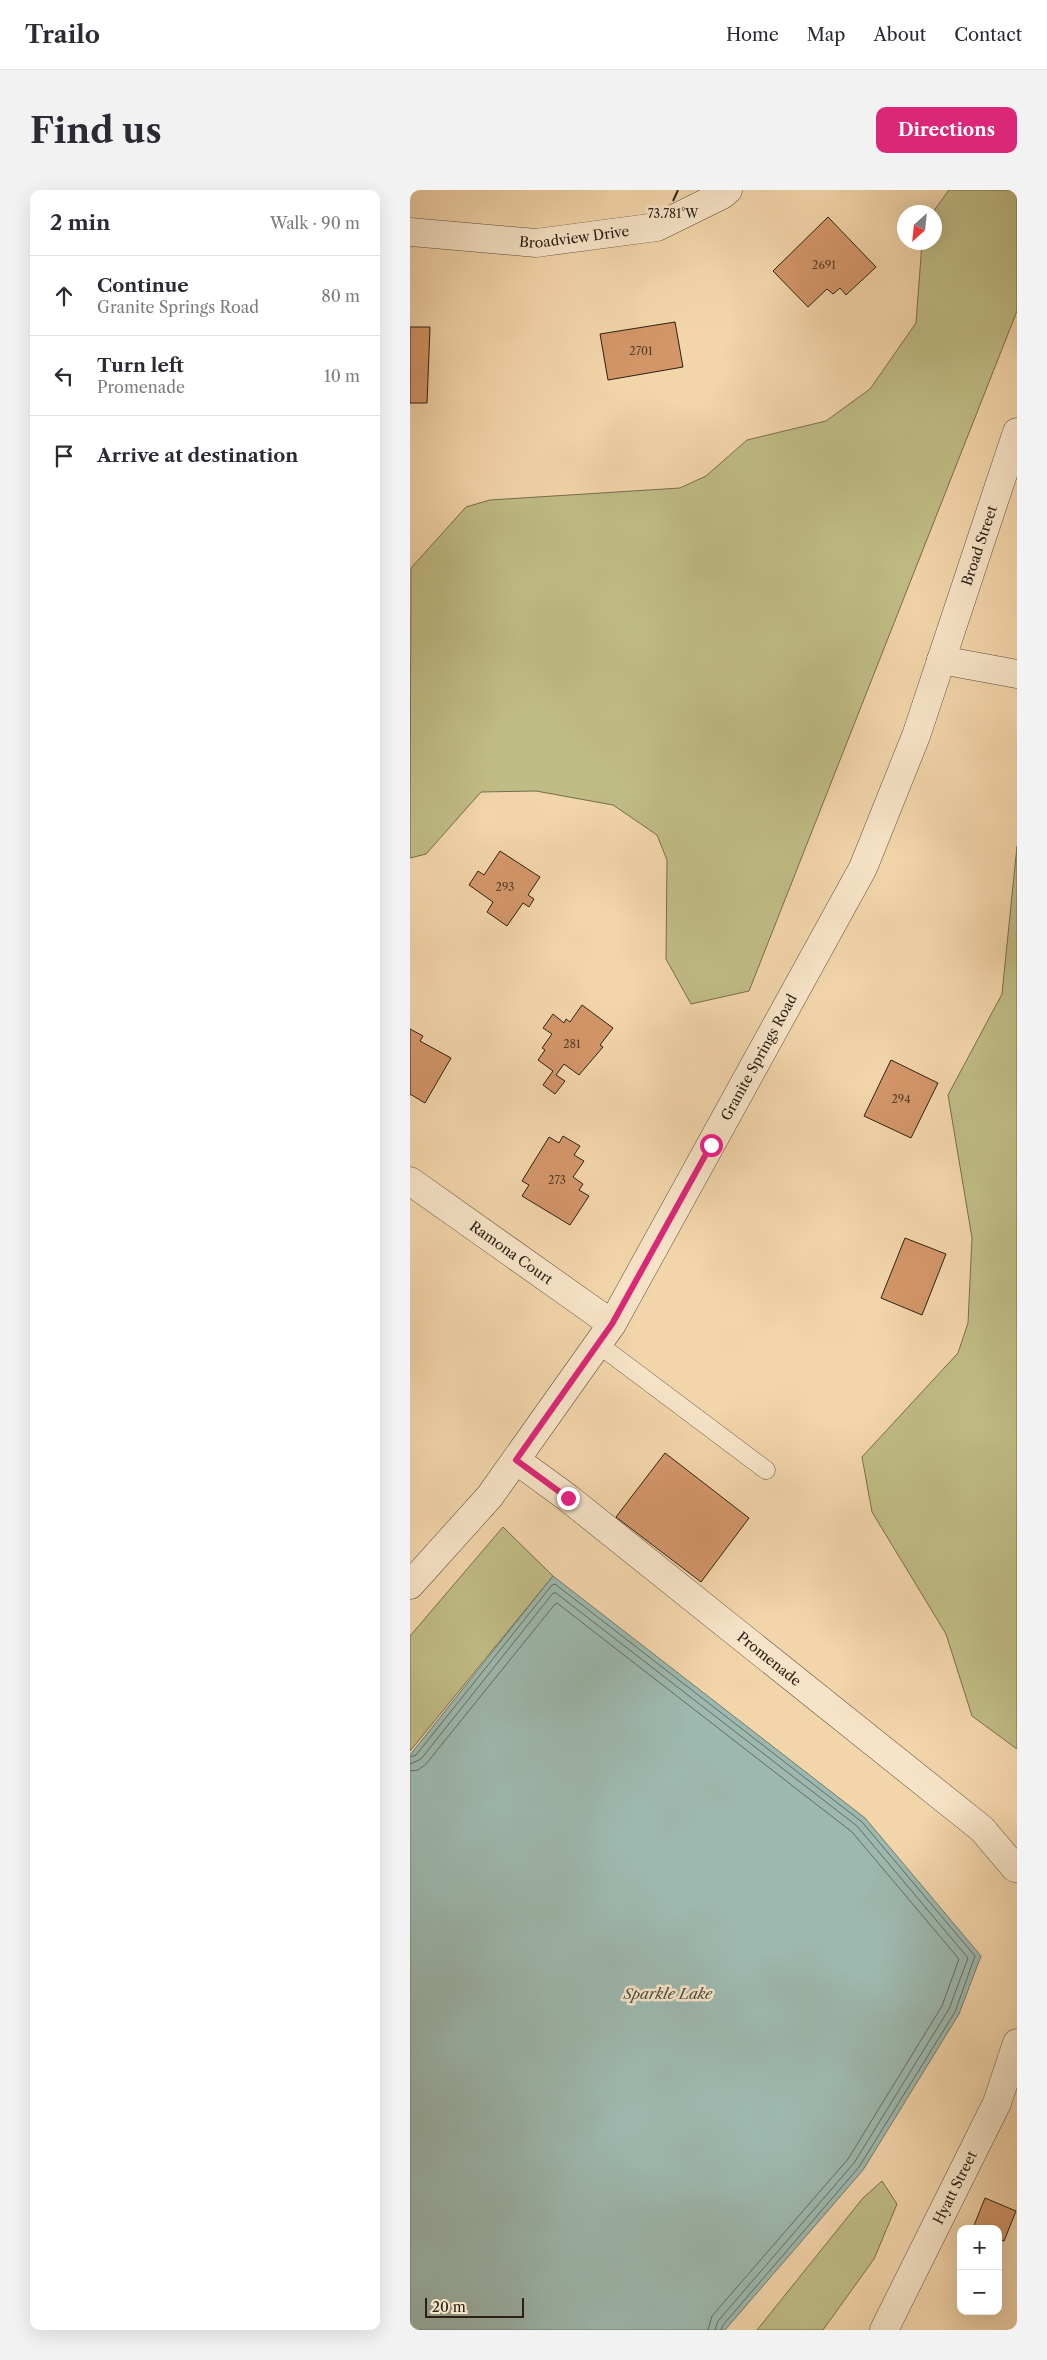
<!DOCTYPE html>
<html lang="en">
<head>
<meta charset="utf-8">
<style>
	body { margin:0; font-family:"Libre Caslon Text",serif; background:#f2f2f3; color:#2b2b33 }
	.controls { position:absolute; right:15px; bottom:15px; display:grid; overflow:hidden; border-radius:10px; box-shadow:0 5px 20px #0002 }
	.controls button { width:45px; height:45px; display:grid; place-items:center; padding:0; border:0; border-bottom:1px solid #e1e1e2; background:#fff; color:#2b2b33; font:25px sans-serif }
	.compass { position:absolute; left:487px; top:15px; width:45px; height:45px; border-radius:50%; background:#fff; box-shadow:0 5px 20px #0002; rotate:207deg }
	.scale { position:absolute; left:15px; bottom:12px; width:99px; box-sizing:border-box; padding-left:5px; border:2px solid #2b2116; border-top:0; font-size:14px; line-height:18px; white-space:nowrap; color:#2b2116; -webkit-text-stroke:4px #f7e4c8; paint-order:stroke }
	.stop { position:absolute; width:15px; height:15px; margin:-11px; border:4px solid #db2777; border-radius:50%; background:#fff }
	.stop.end { background:#db2777; border-color:#fff; box-shadow:0 1px 5px #0008 }
	.list { margin:0; padding:0; list-style:none }
	h2 { display:flex; justify-content:space-between; align-items:center; height:65px; margin:0; padding:0 20px; font-size:21px }
	h2 small { font-size:16px; font-weight:400; color:#7c7c81 }
	.list li { display:grid; grid-template-columns:32px 1fr auto; gap:15px; align-items:center; box-sizing:border-box; height:80px; padding:0 20px; border-top:1px solid #e1e1e2 }
	.list b { display:block; font-size:19px; white-space:nowrap }
	.list p { margin:0; font-size:16px; white-space:nowrap; color:#7c7c81 }
	.list em { font-size:16px; font-style:normal; color:#7c7c81 }
	.icon { flex:none; width:28px; height:28px; fill:none; stroke:currentColor; stroke-width:2; stroke-linecap:round; stroke-linejoin:round }
	.map { position:relative; flex:none; width:607px; height:2140px; overflow:hidden; border-radius:10px }
	header { display:flex; align-items:center; gap:30px; box-sizing:border-box; height:70px; padding:0 25px; background:#fff; border-bottom:1px solid #e1e1e2 }
	header strong { font-size:24px }
	nav { display:flex; gap:28px; margin-inline-start:auto; font-size:18px }
	.intro { display:flex; align-items:center; justify-content:space-between; box-sizing:border-box; height:120px; padding:0 30px }
	h1 { margin:0; font-size:35px }
	.button { padding:12px 22px; border-radius:10px; background:#db2777; color:#fff; font-size:18px; font-weight:700 }
	main { display:flex; gap:30px; padding:0 30px }
	aside { flex:1; background:#fff; border-radius:10px; box-shadow:0 5px 20px #0002 }
	.map>svg:first-child { display:block }
	.green { fill:#c0bc85; stroke:#766e4e }
	.water { fill:#9db8af; stroke:#6f7c72 }
	.lines { fill:none; stroke-linecap:round; stroke-linejoin:round }
	.shore { stroke:#646c62; stroke-width:1 }
	.building { fill:#d39669; stroke:#2b2116 }
	.service-casing { stroke:#5d4e3b; stroke-width:19 }
	.minor-casing { stroke:#5d4e3b; stroke-width:29 }
	.tertiary-casing { stroke:#5d4e3b; stroke-width:29 }
	.service { stroke:#f7e4c8; stroke-width:18 }
	.minor { stroke:#f7e4c8; stroke-width:28 }
	.tertiary { stroke:#f7e4c8; stroke-width:28 }
	.route { stroke:#db2777; stroke-width:6 }
	.ticks { fill:none; stroke:#2b2116; stroke-width:2 }
	.labels { text-anchor:middle; dominant-baseline:central; stroke-width:5; stroke-linejoin:round; paint-order:stroke }
	.number-label { font-size:11px; fill:#553e2b }
	.street-label { font-size:14px; fill:#2b2116; stroke:#f7e4c8 }
	.water-label { font-size:15px; font-style:italic; fill:#4d4e44; stroke:#f7e4c8 }
	.ticks-label { font-size:12px; text-anchor:middle; fill:#2b2116; stroke:#f7e4c8; stroke-width:5; stroke-linejoin:round; paint-order:stroke }
</style>
</head>
<body>
<header>
<strong>Trailo</strong>
<nav><a>Home</a><a>Map</a><a>About</a><a>Contact</a></nav>
</header>
<div class="intro"><h1>Find us</h1><a class="button">Directions</a></div>
<main>
<aside>
<h2>2 min<small>Walk · 90 m</small></h2>
<ul class="list">
<li><svg class="icon" aria-label="ahead" viewBox="0 0 24 24"><path d="M12 20V5M6 11l6-6 6 6"/></svg><div><b>Continue</b><p>Granite Springs Road</p></div><em>80 m</em></li>
<li><svg class="icon" aria-label="left" viewBox="0 0 24 24"><path d="M17 20v-9H6M10 6l-5 5 5 5"/></svg><div><b>Turn left</b><p>Promenade</p></div><em>10 m</em></li>
<li><svg class="icon" aria-label="arrive" viewBox="0 0 24 24"><path d="M6 21V4h12l-3 4 3 4H6"/></svg><div><b>Arrive at destination</b></div></li>
</ul>
</aside>
<div class="map">
<svg width="607" height="2140" viewBox="0 0 607 2140">
	<rect width="100%" height="100%" fill="#f3d5aa"/>
	<filter id="stains"><feTurbulence type="fractalNoise" baseFrequency=".004" numOctaves="4"/><feColorMatrix values="0 0 0 0 .2 0 0 0 0 .09 0 0 0 0 .02 0 0 0 .5 -.17"/></filter>
	<radialGradient id="worn" r=".72"><stop offset=".6" stop-color="#630" stop-opacity="0"/><stop offset="1" stop-color="#630" stop-opacity=".3"/></radialGradient>
	<g class="green">
		<polygon points="539,0 607,0 607,121 339,801 281,814 256,769 257,670 247,645 203,615 126,601 71,602 16,664 0,668 1,378 56,317 80,310 270,298 296,286 337,250 416,231 460,199 506,133 512,53 524,52 524,22 523,22"/>
		<polygon points="607,656 607,1559 562,1526 536,1444 462,1322 452,1267 548,1163 558,1133 562,1048 538,905 592,804"/>
		<polygon points="93,1337 143,1386 0,1561 0,1446"/>
		<polygon points="472,1991 487,2014 464,2069 413,2140 347,2140 453,2008"/>
	</g>
	<polygon class="water" points="143,1386 455,1628 571,1766 549,1824 453,1980 315,2140 0,2140 0,1565"/>
	<g class="lines">
		<g class="shore">
			<polyline points="0,1567 6,1565 142,1395 145,1394 452,1632 565,1766 545,1822 449,1977 313,2135 311,2140"/>
			<polyline points="0,1574 11,1569 143,1403 146,1403 447,1636 558,1768 539,1819 444,1973 308,2131 305,2140"/>
			<polyline points="0,1581 8,1580 16,1574 145,1414 147,1413 442,1642 549,1769 532,1816 438,1969 302,2126 298,2140"/>
		</g>
	</g>
	<g class="building">
		<polygon points="418,27 466,77 436,105 430,98 423,104 417,99 398,117 363,81"/>
		<polygon points="265,132 273,177 198,190 190,144"/>
		<polygon points="0,137 20,137 17,213 0,213"/>
		<polygon points="90,661 130,687 118,705 124,709 119,717 113,713 97,736 77,722 83,712 59,695 68,681 74,685"/>
		<polygon points="172,815 203,838 190,855 193,857 169,885 154,874 146,885 155,891 145,904 133,895 143,881 128,870 135,860 132,858 142,844 133,838 143,824 154,833 156,829 160,832"/>
		<polygon points="0,839 13,846 10,851 41,868 15,913 0,904"/>
		<polygon points="481,870 528,893 501,948 454,926"/>
		<polygon points="153,946 170,956 164,965 174,971 163,987 173,994 169,1000 179,1006 160,1035 112,1006 119,995 112,991 139,947 149,953"/>
		<polygon points="495,1048 536,1064 512,1125 471,1108"/>
		<polygon points="255,1263 339,1328 291,1392 206,1327"/>
		<polygon points="575,2008 606,2021 594,2051 588,2049 588,2039 563,2038"/>
	</g>
	<g class="lines">
		<defs>
			<polyline id="service" points="188,1154 356,1280"/>
			<g id="minor">
				<path id="s1" d="M0,42L126,53L247,37L312,5L318,0"/>
				<path id="s2" d="M0,991L202,1134"/>
				<path id="s3" d="M106,1270L158,1308L572,1639L605,1678"/>
				<path id="s4" d="M474,2140L587,1913L607,1853"/>
			</g>
			<g id="tertiary">
				<polyline points="531,470 607,484"/>
				<path id="s5" d="M0,1395L80,1306L202,1134L453,678L506,546L607,242"/>
			</g>
		</defs>
		<use href="#service" class="service-casing"/>
		<use href="#minor" class="minor-casing"/>
		<use href="#tertiary" class="tertiary-casing"/>
		<use href="#service" class="service"/>
		<use href="#minor" class="minor"/>
		<use href="#tertiary" class="tertiary"/>
	</g>
	<g class="lines">
		<polyline class="route" points="158,1308 106,1270 202,1134 301,955"/>
	</g>
	<path class="ticks" d="M263,11L268,0"/>
	<g class="labels">
		<g class="number-label">
			<text x="414" y="75">2691</text>
			<text x="231" y="161">2701</text>
			<text x="95" y="697">293</text>
			<text x="162" y="854">281</text>
			<text x="491" y="909">294</text>
			<text x="147" y="990">273</text>
		</g>
		<g class="street-label">
			<text stroke="none"><textPath href="#s1" startOffset="165">Broadview Drive</textPath></text>
			<text stroke="none"><textPath href="#s5" startOffset="1194">Broad Street</textPath></text>
			<text stroke="none"><textPath href="#s5" startOffset="635">Granite Springs Road</textPath></text>
			<text stroke="none"><textPath href="#s2" startOffset="124">Ramona Court</textPath></text>
			<text stroke="none"><textPath href="#s3" startOffset="322">Promenade</textPath></text>
			<text stroke="none"><textPath href="#s4" startOffset="159">Hyatt Street</textPath></text>
		</g>
		<g class="water-label">
			<text x="258" y="1803">Sparkle Lake</text>
		</g>
	</g>
	<g class="ticks-label">
		<text x="263" y="28">73.781°W</text>
	</g>
	<rect width="100%" height="100%" filter="url(#stains)"/>
	<rect width="100%" height="100%" fill="url(#worn)"/>
</svg>
<div class="controls">
<button>+</button>
<button>−</button>
</div>
<svg class="compass" viewBox="-18 -18 36 36"><path d="M0-13l5 13h-10z" fill="#e53935"/><path d="M0 13l5-13h-10z" fill="#7c7c81"/></svg>
<div class="scale">20 m</div>
<div class="stop" style="left:301px;top:955px"></div>
<div class="stop end" style="left:158px;top:1308px"></div>
</div>
</main>
</body>
</html>
